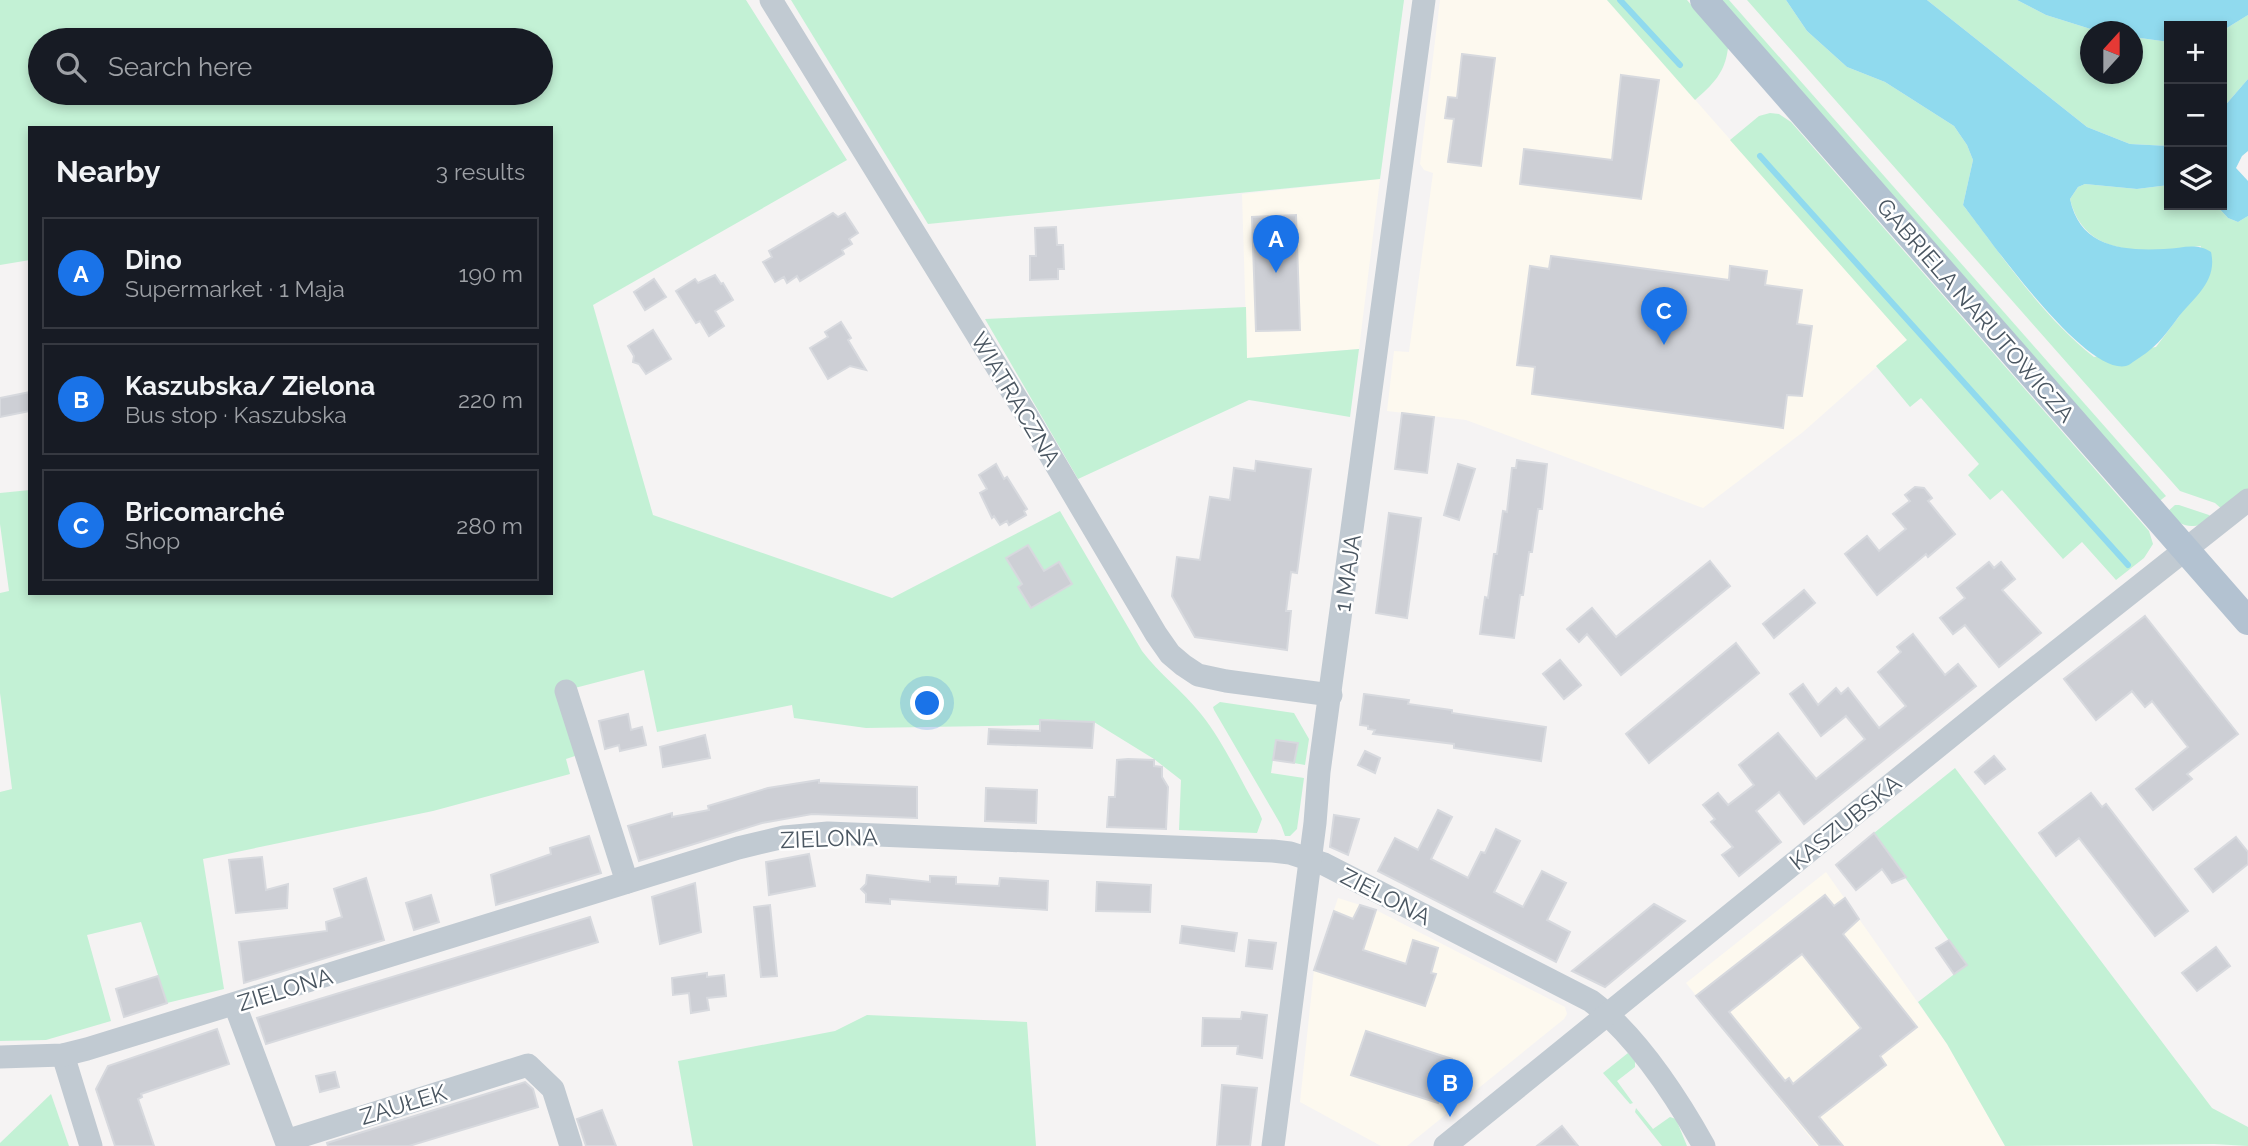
<!DOCTYPE html>
<html lang="en">
<head>
<meta charset="utf-8">
<style>
	body { margin:0; font-family:Raleway,sans-serif; background:#242831; color:#f1f3f6 }
	.controls { position:absolute; right:21px; top:21px; display:grid; overflow:hidden; border-radius:0px; box-shadow:0 4px 10px #0003 }
	.controls button { width:63px; height:63px; display:grid; place-items:center; padding:0; border:0; border-bottom:2px solid #363941; background:#171b24; color:#f1f3f6; font:35px sans-serif }
	.compass { position:absolute; left:2080px; top:21px; width:63px; height:63px; border-radius:50%; background:#171b24; box-shadow:0 4px 10px #0003; rotate:21deg }
	.you { position:absolute; left:928px; top:704px; width:24px; height:24px; margin:-18px; border:5px solid #fff; border-radius:50%; background:#1a73e8; box-shadow:0 0 0 10px #1a73e833 }
	.badge { display:grid; place-items:center; width:46px; height:46px; border-radius:50%; background:#1a73e8; color:#fff; font-size:23px; font-weight:700 }
	.pin { position:absolute; translate:-50% -58px; filter:drop-shadow(0 2px 4px #0008) }
	.pin::after { content:''; position:absolute; top:37px; width:24px; height:21px; background:inherit; clip-path:polygon(0 0,100% 0,50% 100%) }
	.list { margin:0; padding:0; list-style:none }
	h2 { display:flex; justify-content:space-between; align-items:center; height:91px; margin:0; padding:0 28px; font-size:30px }
	h2 small { font-size:23px; font-weight:400; color:#9ea1a6 }
	.list li { display:grid; grid-template-columns:46px 1fr auto; gap:21px; align-items:center; box-sizing:border-box; height:112px; margin:0 14px 14px; padding:0 14px; border:2px solid #363941; border-radius:0px }
	.list b { display:block; font-size:26px; white-space:nowrap }
	.list p { margin:0; font-size:23px; white-space:nowrap; color:#9ea1a6 }
	.list em { font-size:23px; font-style:normal; color:#9ea1a6 }
	.icon { flex:none; width:38px; height:38px; fill:none; stroke:currentColor; stroke-width:2; stroke-linecap:round; stroke-linejoin:round }
	.map { position:relative; flex:none; width:2248px; height:1146px; overflow:hidden }
	.search { position:absolute; background:#171b24; box-shadow:0 4px 10px #0003; left:28px; top:28px; width:525px; height:77px; display:flex; align-items:center; gap:18px; box-sizing:border-box; padding:0 24px; border-radius:38px; color:#9ea1a6; font-size:26px }
	.panel { position:absolute; background:#171b24; box-shadow:0 4px 10px #0003; left:28px; top:126px; width:525px; height:469px; border-radius:0px }
	.map>svg:first-child { display:block }
	.commercial { fill:#fdf9ef }
	.green { fill:#c3f1d5; fill-rule:evenodd }
	.water { fill:#90daee }
	.lines { fill:none; stroke-linecap:round; stroke-linejoin:round }
	.stream { stroke:#90daee; stroke-width:6 }
	.building { fill:#cdcfd5; stroke:#d7d9de; stroke-width:2; fill-rule:evenodd }
	.minor { stroke:#c1cad2; stroke-width:23 }
	.major { stroke:#b3c2d1; stroke-width:28 }
	.labels { text-anchor:middle; dominant-baseline:central; stroke-width:5; stroke-linejoin:round; paint-order:stroke }
	.street-label { font-size:23px; fill:#4a5661; stroke:#fff }
</style>
</head>
<body>
<div class="map">
<svg width="2248" height="1146" viewBox="0 0 2248 1146">
	<rect width="100%" height="100%" fill="#f5f3f3"/>
	<g class="commercial">
		<polygon points="1440,0 1607,0 1907,340 1803,432 1703,508 1466,420 1387,411 1394,351 1409,352 1433,173 1424,170 1420,164"/>
		<polygon points="1380,179 1359,349 1247,358 1242,194"/>
		<polygon points="1826,872 1947,1044 2005,1146 1817,1146 1686,983"/>
		<polygon points="1338,898 1376,910 1565,1007 1567,1014 1564,1019 1407,1146 1381,1146 1300,1102 1314,970"/>
	</g>
	<g class="green">
		<path d="M0,0H746L847,160L593,305L653,515L892,598L1060,511L1142,651C1159,674 1183,691 1201,714C1223,741 1241,781 1259,812L1262,819L1257,833L1179,830L1181,780L1154,759L1094,722L1041,719L1040,725L866,728L794,718L792,705L657,732L644,670L571,689L575,756L566,759L570,774L433,811L203,859L224,989L167,1003L141,922L87,935L111,1021L46,1040L0,1041V792L12,789L0,693V593L9,591L0,524V493L30,490V593H551V128H30V260L0,265ZM40,40H541V93H40Z"/>
		<polygon points="791,0 1404,0 1380,179 928,224"/>
		<path d="M1607,0H1687L1728,48C1725,73 1713,84 1695,100Z"/>
		<polygon points="1717,0 1729,0 2166,496 2157,503"/>
		<path d="M1747,0H1786L1807,31L1847,67L1885,82L1954,126L1967,145L1973,160L1963,205C2003,257 2042,316 2094,357L2156,347L2180,315L2201,246C2152,251 2085,262 2070,199L2078,187L2085,184L2137,189L2169,185V205H2216L2228,218L2238,222L2248,216V491L2224,511L2215,503L2180,491Z"/>
		<polygon points="1927,0 2017,0 2046,15 2097,31 2090,32 2090,74 2132,74 2133,37 2169,42 2169,146 2130,144 2087,127"/>
		<polygon points="2248,15 2248,79 2222,109 2222,31"/>
		<polygon points="1770,113 1779,114 1791,122 2149,531 2153,544 2144,558 2116,580 2082,542 2063,559 2002,490 1990,500 1968,475 1979,464 1921,398 1910,407 1876,366 1907,340 1730,140 1759,116"/>
		<polygon points="1246,307 1247,358 1359,349 1350,417 1249,400 1078,479 985,319"/>
		<path d="M2175,505H2179L2209,515L2214,520C2191,529 2185,529 2166,513Z"/>
		<polygon points="1220,702 1294,713 1309,739 1305,765 1294,763 1297,743 1276,740 1271,773 1304,778 1297,829 1290,836 1285,836 1281,825 1214,710 1213,707"/>
		<polygon points="1955,768 2212,1108 2248,1127 2248,1146 2214,1144 2005,1146 1947,1044 1918,1002 1966,965 1874,833"/>
		<polygon points="867,1015 1027,1022 1036,1146 693,1146 678,1061 835,1031"/>
		<polygon points="1628,1053 1635,1061 1635,1067 1617,1081 1633,1103 1630,1104 1603,1073"/>
		<polygon points="51,1094 69,1146 0,1146 0,1143"/>
		<polygon points="1636,1108 1653,1129 1670,1117 1676,1119 1687,1146 1662,1146 1635,1112"/>
	</g>
	<g class="water">
		<path d="M1786,0H1927L2087,127L2130,144L2169,146V185L2137,189L2085,184L2078,187L2070,199C2080,247 2122,251 2164,249C2182,249 2195,242 2211,252C2218,282 2193,298 2177,319C2163,338 2155,348 2136,360C2132,362 2130,365 2126,366C2084,375 1988,237 1963,205L1973,160L1967,145L1954,126L1885,82L1847,67L1807,31Z"/>
		<polygon points="2017,0 2248,0 2248,15 2222,31 2222,26 2169,26 2169,42 2133,37 2132,32 2097,31 2046,15"/>
		<polygon points="2248,79 2248,151 2242,156 2236,168 2248,181 2248,216 2238,222 2228,218 2216,205 2222,205 2222,109"/>
	</g>
	<g class="lines">
		<g class="stream">
			<polyline points="1620,0 1680,65"/>
			<polyline points="1760,156 2128,565"/>
		</g>
	</g>
	<g class="building">
		<polygon points="1462,54 1495,58 1481,166 1448,162 1454,119 1445,118 1448,97 1457,98"/>
		<polygon points="1621,75 1659,80 1641,199 1520,184 1524,149 1612,160"/>
		<polygon points="833,213 838,217 845,213 858,233 849,239 852,244 842,250 844,254 800,281 797,276 787,283 784,277 775,282 763,262 772,257 769,251"/>
		<polygon points="1296,215 1300,330 1256,331 1252,217"/>
		<polygon points="1056,227 1057,245 1063,245 1064,269 1058,269 1058,279 1030,280 1030,256 1036,256 1035,228"/>
		<polygon points="1551,256 1729,280 1730,266 1767,271 1765,285 1802,290 1797,324 1812,326 1802,396 1787,395 1783,428 1532,394 1535,367 1517,365 1530,266 1549,269"/>
		<polygon points="715,275 721,284 723,283 733,300 715,311 724,326 709,336 700,321 696,323 676,291 695,279 698,283"/>
		<polygon points="654,279 666,297 645,310 634,292"/>
		<polygon points="841,322 851,338 848,340 866,370 850,366 828,379 810,348 828,337 825,332"/>
		<polygon points="653,330 671,359 646,374 639,364 633,362 634,356 628,346"/>
		<polygon points="30,392 30,411 0,417 0,398"/>
		<polygon points="1402,413 1434,417 1427,473 1395,469"/>
		<polygon points="1517,460 1547,464 1542,509 1538,509 1532,552 1529,552 1523,595 1520,595 1514,638 1480,634 1485,597 1488,598 1494,554 1497,554 1503,511 1507,512 1512,468 1516,468"/>
		<polygon points="1256,461 1311,469 1297,573 1291,572 1286,611 1291,611 1287,650 1195,637 1172,596 1177,557 1200,560 1210,497 1230,500 1234,468 1255,471"/>
		<polygon points="996,464 1004,479 1007,477 1027,509 1024,511 1026,515 1009,525 1007,521 1000,525 994,516 992,518 980,493 987,489 979,475"/>
		<polygon points="1458,464 1475,469 1459,520 1444,515"/>
		<polygon points="1915,487 1924,488 1932,498 1928,501 1955,534 1928,557 1926,554 1877,595 1845,554 1867,536 1879,551 1906,529 1893,514 1910,501 1905,495"/>
		<polygon points="1389,513 1421,518 1407,618 1376,613"/>
		<polygon points="1028,545 1044,571 1059,562 1072,584 1031,608 1018,587 1022,584 1006,558"/>
		<polygon points="1710,561 1730,586 1621,675 1587,634 1579,642 1567,629 1592,608 1616,637"/>
		<polygon points="1989,562 1994,568 2001,562 2015,579 2002,590 2041,633 1999,667 1965,625 1953,634 1940,618 1965,598 1957,588"/>
		<polygon points="1804,590 1815,603 1774,638 1763,624"/>
		<polygon points="2145,616 2238,734 2187,774 2192,779 2153,810 2136,789 2188,747 2152,701 2145,707 2132,691 2096,720 2064,679"/>
		<polygon points="1913,634 1945,675 1958,664 1976,686 1804,824 1779,792 1756,811 1781,842 1739,876 1722,855 1733,847 1711,822 1715,819 1703,805 1718,793 1728,805 1754,785 1739,765 1778,733 1816,779 1852,750 1865,739 1846,716 1821,736 1790,694 1803,684 1818,705 1836,688 1841,694 1848,688 1879,728 1906,706 1878,672 1901,652 1897,647"/>
		<polygon points="1736,643 1759,673 1649,763 1626,734"/>
		<polygon points="1560,660 1581,685 1564,699 1543,674"/>
		<polygon points="1364,694 1409,700 1408,704 1452,710 1452,713 1546,727 1541,761 1454,748 1454,744 1373,734 1375,730 1368,729 1368,726 1360,725"/>
		<polygon points="628,714 631,730 642,727 646,745 620,751 619,745 605,749 599,721"/>
		<polygon points="1040,720 1094,722 1092,748 988,744 989,729 1040,731"/>
		<polygon points="705,735 710,758 663,767 660,747"/>
		<polygon points="1276,740 1298,743 1294,763 1273,760"/>
		<polygon points="1365,751 1380,758 1375,773 1358,765"/>
		<polygon points="1994,756 2005,769 1985,784 1975,772"/>
		<polygon points="1128,759 1154,760 1154,766 1162,767 1162,777 1168,787 1166,829 1107,827 1109,797 1115,797 1117,760"/>
		<polygon points="819,780 819,783 917,787 917,818 812,814 762,823 639,861 628,826 672,813 672,817 709,810 708,806 768,788"/>
		<polygon points="986,788 1037,790 1036,823 985,821"/>
		<polygon points="2091,793 2102,807 2106,804 2188,911 2155,936 2079,838 2056,856 2039,833"/>
		<polygon points="1438,810 1452,817 1431,859 1468,878 1481,852 1485,853 1496,829 1520,841 1494,892 1523,907 1542,871 1566,883 1547,920 1570,932 1556,962 1378,871 1395,838 1418,850"/>
		<polygon points="1334,815 1359,819 1348,855 1330,847"/>
		<polygon points="1874,833 1906,877 1892,883 1882,869 1856,890 1836,865"/>
		<polygon points="589,836 601,873 496,905 491,875 551,854 550,848"/>
		<polygon points="2236,837 2248,852 2248,864 2213,892 2195,869"/>
		<polygon points="809,854 815,886 769,895 766,862"/>
		<polygon points="262,857 266,890 288,884 287,908 236,913 229,860"/>
		<polygon points="867,875 930,882 930,876 956,877 956,884 999,886 1000,878 1048,881 1047,910 890,899 890,904 866,902 866,894 861,889 866,884"/>
		<polygon points="366,878 384,940 244,983 239,942 327,931 326,922 342,917 334,889"/>
		<polygon points="1097,882 1151,885 1150,912 1096,911"/>
		<polygon points="695,883 701,932 660,944 652,897"/>
		<polygon points="431,895 439,922 414,930 406,903"/>
		<path d="M1825,895L1834,906L1845,898L1859,919L1843,934L1917,1027L1880,1056L1886,1065L1819,1117L1843,1146H1820L1696,996ZM1802,954L1861,1028L1793,1084L1789,1078L1785,1081L1729,1012Z"/>
		<polygon points="1654,904 1685,921 1605,987 1572,971"/>
		<polygon points="770,905 777,976 761,977 754,907"/>
		<polygon points="1360,905 1376,910 1363,950 1406,964 1413,940 1438,948 1431,973 1436,974 1425,1006 1314,970 1334,911 1353,919"/>
		<polygon points="590,917 598,942 266,1044 257,1018"/>
		<polygon points="1182,926 1237,933 1234,951 1180,943"/>
		<polygon points="1249,940 1276,943 1272,969 1246,966"/>
		<polygon points="1949,940 1967,965 1954,974 1936,948"/>
		<polygon points="2216,947 2230,966 2197,991 2182,973"/>
		<polygon points="707,973 707,977 724,975 726,996 707,998 709,1010 691,1013 689,993 673,995 672,978"/>
		<polygon points="158,976 167,1003 124,1017 116,989"/>
		<polygon points="1242,1012 1267,1015 1262,1058 1237,1054 1238,1046 1202,1046 1203,1018 1241,1019"/>
		<polygon points="217,1029 229,1064 141,1094 142,1097 138,1099 154,1146 115,1146 96,1089 108,1066"/>
		<polygon points="1366,1031 1452,1059 1438,1103 1351,1075"/>
		<polygon points="335,1072 339,1087 320,1092 316,1076"/>
		<polygon points="525,1082 533,1089 538,1107 409,1146 328,1146 327,1143"/>
		<polygon points="1222,1085 1257,1088 1250,1146 1217,1146"/>
		<polygon points="602,1110 616,1146 586,1146 577,1119"/>
		<polygon points="1562,1126 1578,1146 1537,1146"/>
	</g>
	<g class="lines">
		<g class="minor">
			<polyline points="771,0 1026,414 1156,634 1170,654 1183,665 1198,675 1226,681 1331,695"/>
			<polyline points="566,691 627,882"/>
			<polyline points="235,1005 286,1141 528,1065 553,1089 571,1146"/>
			<polyline points="63,1055 91,1146"/>
			<path d="M0,1057L63,1055L87,1049L738,848L784,837L828,833L1273,851L1290,853L1324,864L1591,1001C1637,1036 1676,1096 1704,1146"/>
			<polyline points="1273,1146 1315,823 1319,772 1424,0"/>
			<polyline points="1445,1146 2004,693 2248,500"/>
		</g>
		<polyline class="major" points="1704,0 2248,621"/>
	</g>
	<g class="labels">
		<g class="street-label">
			<text transform="translate(1976 310) rotate(49)">GABRIELA NARUTOWICZA</text>
			<text transform="translate(1016 399) rotate(59)">WIATRACZNA</text>
			<text transform="translate(1347 573) rotate(-82)">1 MAJA</text>
			<text transform="translate(1845 822) rotate(-39)">KASZUBSKA</text>
			<text transform="translate(829 838) rotate(-2)">ZIELONA</text>
			<text transform="translate(1386 896) rotate(27)">ZIELONA</text>
			<text transform="translate(285 989) rotate(-17)">ZIELONA</text>
			<text transform="translate(403 1104) rotate(-17)">ZAUŁEK</text>
		</g>
	</g>
</svg>
<div class="controls">
<button>+</button>
<button>−</button>
<button><svg class="icon" aria-label="layers" viewBox="0 0 24 24"><path d="M12 4l9 5-9 5-9-5zM3 14l9 5 9-5"/></svg></button>
</div>
<svg class="compass" viewBox="-18 -18 36 36"><path d="M0-13l5 13h-10z" fill="#e53935"/><path d="M0 13l5-13h-10z" fill="#9ea1a6"/></svg>
<div class="you"></div>
<div class="pin badge" style="left:1276px;top:273px">A</div>
<div class="pin badge" style="left:1450px;top:1117px">B</div>
<div class="pin badge" style="left:1664px;top:345px">C</div>
<div class="search"><svg class="icon" aria-label="search" viewBox="0 0 24 24"><circle cx="10" cy="10" r="6"/><path d="M15 15l6 6"/></svg>Search here</div>
<section class="panel">
<h2>Nearby<small>3 results</small></h2>
<ul class="list">
<li><span class="badge">A</span><div><b>Dino</b><p>Supermarket · 1 Maja</p></div><em>190 m</em></li>
<li><span class="badge">B</span><div><b>Kaszubska/ Zielona</b><p>Bus stop · Kaszubska</p></div><em>220 m</em></li>
<li><span class="badge">C</span><div><b>Bricomarché</b><p>Shop</p></div><em>280 m</em></li>
</ul>
</section>
</div>
</body>
</html>
